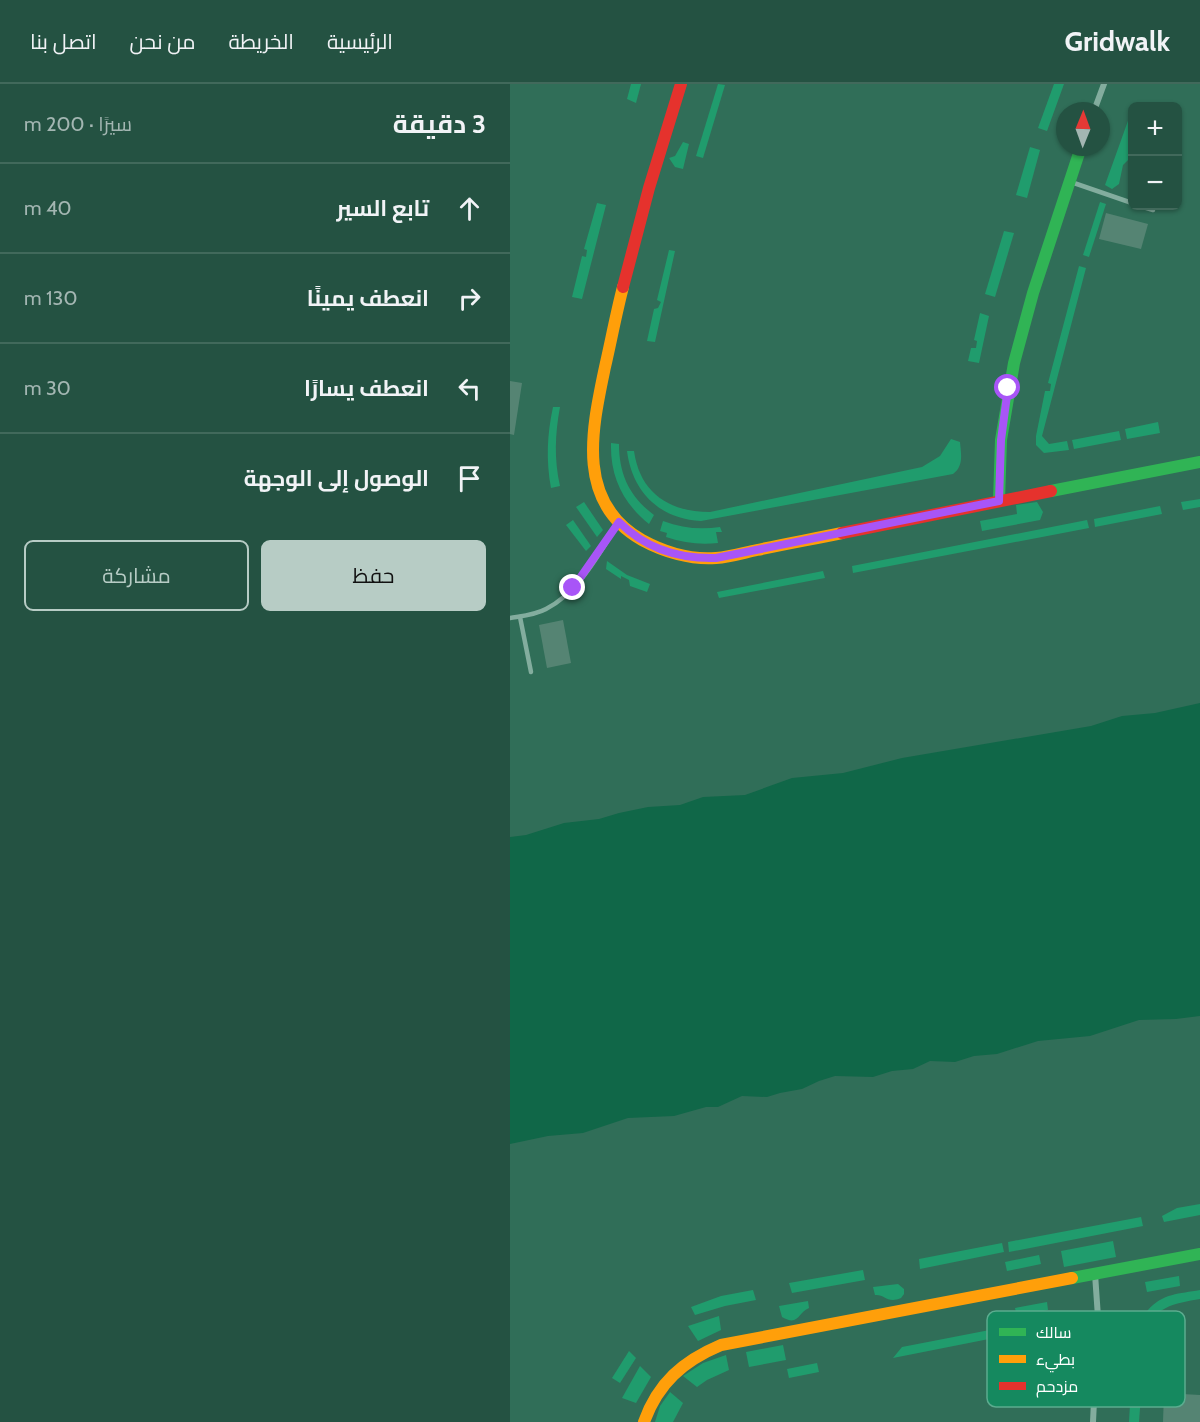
<!DOCTYPE html>
<html lang="ar">
<head>
<meta charset="utf-8">
<style>
	body { margin:0; font-family:Cabin,Cairo,sans-serif; background:#2c5849; color:#f1f3f6; direction:rtl }
	.controls { position:absolute; right:18px; top:18px; display:grid; overflow:hidden; border-radius:9px; box-shadow:0 2px 4px #0004 }
	.controls button { width:54px; height:54px; display:grid; place-items:center; padding:0; border:0; border-bottom:2px solid #41695b; background:#245242; color:#f1f3f6; font:30px sans-serif }
	.compass { position:absolute; left:546px; top:18px; width:54px; height:54px; border-radius:50%; background:#245242; box-shadow:0 2px 4px #0004; rotate:1deg }
	.stop { position:absolute; width:18px; height:18px; margin:-14px; border:4px solid #a855f7; border-radius:50%; background:#fff }
	.stop.end { background:#a855f7; border-color:#fff; box-shadow:0 2px 6px #0008 }
	.list { margin:0; padding:0; list-style:none }
	h2 { display:flex; justify-content:space-between; align-items:center; height:78px; margin:0; padding:0 24px; font-size:26px }
	h2 small { font-size:20px; font-weight:400; color:#a3b6b2 }
	.list li { display:grid; grid-template-columns:39px 1fr auto; gap:18px; align-items:center; box-sizing:border-box; height:90px; padding:0 24px; border-top:2px solid #41695b }
	.list b { display:block; font-size:22px; white-space:nowrap }
	.list em { font-size:20px; font-style:normal; color:#a3b6b2 }
	.actions { display:flex; gap:12px; padding:18px 24px }
	.actions a { flex:1; padding:14px 0; border:2px solid #b7ccc5; border-radius:9px; text-align:center; font-size:21px; color:#b7ccc5 }
	.actions .main { background:#b7ccc5; color:#111 }
	.icon { flex:none; width:33px; height:33px; fill:none; stroke:currentColor; stroke-width:2; stroke-linecap:round; stroke-linejoin:round }
	.map { position:relative; flex:none; width:690px; height:1338px; overflow:hidden; direction:ltr }
	header { display:flex; align-items:center; gap:36px; box-sizing:border-box; height:84px; padding:0 30px; background:#245242; border-bottom:2px solid #41695b }
	header strong { font-size:28px }
	nav { display:flex; gap:33px; margin-inline-start:auto; font-size:21px }
	main { display:flex }
	aside { flex:1; background:#245242 }
	.map>svg:first-child { display:block }
	.green { fill:#209c6d }
	.water { fill:#106748 }
	.building { fill:#558473 }
	.lines { fill:none; stroke-linecap:round; stroke-linejoin:round }
	.lane { stroke:#83ad9e; stroke-width:4.5 }
	.street { stroke:#83ad9e; stroke-width:6 }
	.fast { stroke:#30b455; stroke-width:12 }
	.slow { stroke:#ff9f0a; stroke-width:12 }
	.jam { stroke:#e5322d; stroke-width:12 }
	.route { stroke:#a855f7; stroke-width:8 }
	.key { fill:#15895f; stroke:#5bac8f; stroke-width:1.5 }
	.key-label { font-size:16px; fill:#fff }
</style>
</head>
<body>
<header>
<strong>Gridwalk</strong>
<nav><a>الرئيسية</a><a>الخريطة</a><a>من نحن</a><a>اتصل بنا</a></nav>
</header>
<main>
<div class="map">
<svg width="690" height="1338" viewBox="0 0 690 1338">
	<rect width="100%" height="100%" fill="#306e58"/>
	<g class="green">
		<polygon points="121,0 131,0 126,19 117,15"/>
		<polygon points="208,0 215,1 193,74 186,72"/>
		<polygon points="544,0 554,0 537,47 528,44"/>
		<polygon points="619,34 622,39 622,72 613,81 609,100 602,105 595,101"/>
		<polygon points="173,58 179,60 173,85 165,83 159,74 165,72"/>
		<polygon points="520,63 530,66 517,114 506,111"/>
		<polygon points="590,118 596,120 579,173 573,171"/>
		<polygon points="87,119 96,121 72,215 62,213 72,172 76,173 77,166 74,165"/>
		<polygon points="494,147 504,149 485,213 475,210"/>
		<polygon points="159,166 165,167 145,258 137,257 144,225 148,224 151,218 147,216"/>
		<polygon points="569,182 576,184 532,352 539,360 557,357 559,366 534,369 526,361 526,352 535,307 540,307 541,300 538,299"/>
		<polygon points="470,229 479,232 469,279 458,277 461,264 466,264 467,257 464,256"/>
		<path d="M43,323H50C45,350 44,375 50,402L41,404C36,376 37,351 43,323Z"/>
		<polygon points="648,338 650,349 617,355 615,345"/>
		<polygon points="609,347 611,356 564,365 562,356"/>
		<path d="M441,355L450,358C451,370 454,382 443,390L191,437C149,435 122,407 117,367H124C130,409 159,428 200,428L412,383L430,372Z"/>
		<path d="M101,359L109,360C109,391 120,413 144,431L139,440C113,419 100,393 101,359Z"/>
		<polygon points="690,415 690,423 673,426 671,418"/>
		<polygon points="74,418 93,446 87,453 66,423"/>
		<polygon points="527,418 533,428 530,436 472,447 470,437 507,430 506,421"/>
		<polygon points="650,422 652,430 585,443 584,435"/>
		<polygon points="63,436 81,462 76,467 56,441"/>
		<polygon points="577,436 579,444 343,489 342,482"/>
		<path d="M153,437C172,444 190,446 210,443L212,448H206L208,459C190,461 174,459 156,453L157,449L150,447Z"/>
		<polygon points="97,477 117,491 140,500 137,508 120,502 119,496 111,492 111,495 96,485"/>
		<polygon points="313,487 315,494 209,514 207,508"/>
		<polygon points="690,1120 690,1131 654,1138 652,1132 667,1124"/>
		<polygon points="631,1133 633,1142 499,1168 498,1158"/>
		<polygon points="603,1157 606,1173 554,1183 551,1167"/>
		<polygon points="492,1159 494,1168 410,1185 409,1175"/>
		<polygon points="529,1171 531,1180 497,1187 495,1178"/>
		<polygon points="353,1186 355,1196 282,1209 279,1199"/>
		<polygon points="669,1192 670,1202 637,1208 635,1198"/>
		<path d="M388,1200L394,1205V1210L391,1214C377,1220 375,1210 365,1211L363,1203Z"/>
		<polygon points="243,1206 246,1216 215,1222 185,1231 181,1223 211,1212"/>
		<path d="M690,1206V1215C666,1219 640,1223 636,1252L625,1251C626,1239 630,1235 638,1226C653,1209 669,1210 690,1206Z"/>
		<path d="M298,1217L299,1224C288,1228 289,1243 272,1233L269,1222Z"/>
		<polygon points="537,1218 538,1226 507,1233 505,1224"/>
		<polygon points="209,1232 211,1246 188,1257 178,1242"/>
		<polygon points="516,1239 522,1244 518,1250 514,1248 383,1274 392,1263"/>
		<polygon points="273,1261 276,1276 239,1283 236,1268"/>
		<polygon points="119,1267 126,1274 110,1299 102,1294"/>
		<polygon points="216,1271 219,1286 197,1296 187,1303 173,1292 193,1279"/>
		<polygon points="307,1279 309,1288 279,1294 277,1285"/>
		<polygon points="130,1282 141,1293 126,1319 112,1314"/>
		<polygon points="622,1284 633,1285 629,1338 619,1338"/>
		<polygon points="160,1308 173,1319 163,1338 145,1338 150,1322"/>
	</g>
	<polygon class="water" points="690,619 690,932 666,935 629,936 580,952 528,957 487,970 464,972 445,978 420,977 403,985 382,987 363,993 325,992 309,997 292,1005 270,1009 257,1013 232,1012 208,1023 196,1023 164,1032 118,1034 73,1049 38,1052 0,1060 0,753 16,751 54,739 89,735 109,729 138,723 170,721 193,713 235,711 282,694 333,689 392,674 581,642 612,632 645,629"/>
	<g class="building">
		<polygon points="596,129 638,140 631,165 589,155"/>
		<polygon points="0,297 12,299 4,351 0,350"/>
		<polygon points="53,536 61,579 37,584 29,541"/>
		<polygon points="654,1309 690,1311 690,1338 653,1338"/>
	</g>
	<g class="lines">
		<g class="lane">
			<polyline points="561,98 622,119"/>
			<polyline points="630,122 643,126"/>
			<polyline points="10,533 21,588"/>
			<path d="M0,534C12,532 25,531 36,525C69,508 89,470 108,440"/>
		</g>
		<g class="street">
			<polyline points="584,27 594,0"/>
			<polyline points="583,1338 588,1233 585,1190"/>
		</g>
		<g class="fast">
			<polyline points="541,407 690,378"/>
			<polyline points="489,417 491,356 504,279 523,209 571,63"/>
			<polyline points="562,1194 690,1170"/>
		</g>
		<g class="slow">
			<path d="M113,203C106,230 101,257 95,283C82,345 65,418 132,456C154,468 181,476 206,474C220,473 233,469 247,466C275,460 303,455 332,449"/>
			<path d="M134,1338C148,1299 173,1277 211,1261L562,1194"/>
		</g>
		<g class="jam">
			<polyline points="113,203 139,104 171,0"/>
			<polyline points="332,449 541,407"/>
		</g>
	</g>
	<g class="lines">
		<path class="route" d="M63,504L109,438C136,465 168,475 206,474L489,417L491,356L498,304"/>
	</g>
	<rect x="477" y="1227" width="198" height="96" rx="9" class="key"/>
	<rect x="489" y="1244" width="27" height="8" fill="#30b455"/>
	<rect x="489" y="1271" width="27" height="8" fill="#ff9f0a"/>
	<rect x="489" y="1298" width="27" height="8" fill="#e5322d"/>
	<g class="key-label">
		<text x="526" y="1254">سالك</text>
		<text x="526" y="1281">بطيء</text>
		<text x="526" y="1308">مزدحم</text>
	</g>
</svg>
<div class="controls">
<button>+</button>
<button>−</button>
</div>
<svg class="compass" viewBox="-18 -18 36 36"><path d="M0-13l5 13h-10z" fill="#e53935"/><path d="M0 13l5-13h-10z" fill="#a3b6b2"/></svg>
<div class="stop" style="left:498px;top:304px"></div>
<div class="stop end" style="left:63px;top:504px"></div>
</div>
<aside>
<h2>3 دقيقة<small>سيرًا · 200 m</small></h2>
<ul class="list">
<li><svg class="icon" aria-label="ahead" viewBox="0 0 24 24"><path d="M12 20V5M6 11l6-6 6 6"/></svg><div><b>تابع السير</b></div><em>40 m</em></li>
<li><svg class="icon" aria-label="right" viewBox="0 0 24 24"><path d="M7 20v-9h11M14 6l5 5-5 5"/></svg><div><b>انعطف يمينًا</b></div><em>130 m</em></li>
<li><svg class="icon" aria-label="left" viewBox="0 0 24 24"><path d="M17 20v-9H6M10 6l-5 5 5 5"/></svg><div><b>انعطف يسارًا</b></div><em>30 m</em></li>
<li><svg class="icon" aria-label="arrive" viewBox="0 0 24 24"><path d="M6 21V4h12l-3 4 3 4H6"/></svg><div><b>الوصول إلى الوجهة</b></div></li>
</ul>
<div class="actions"><a class="main">حفظ</a><a>مشاركة</a></div>
</aside>
</main>
</body>
</html>
